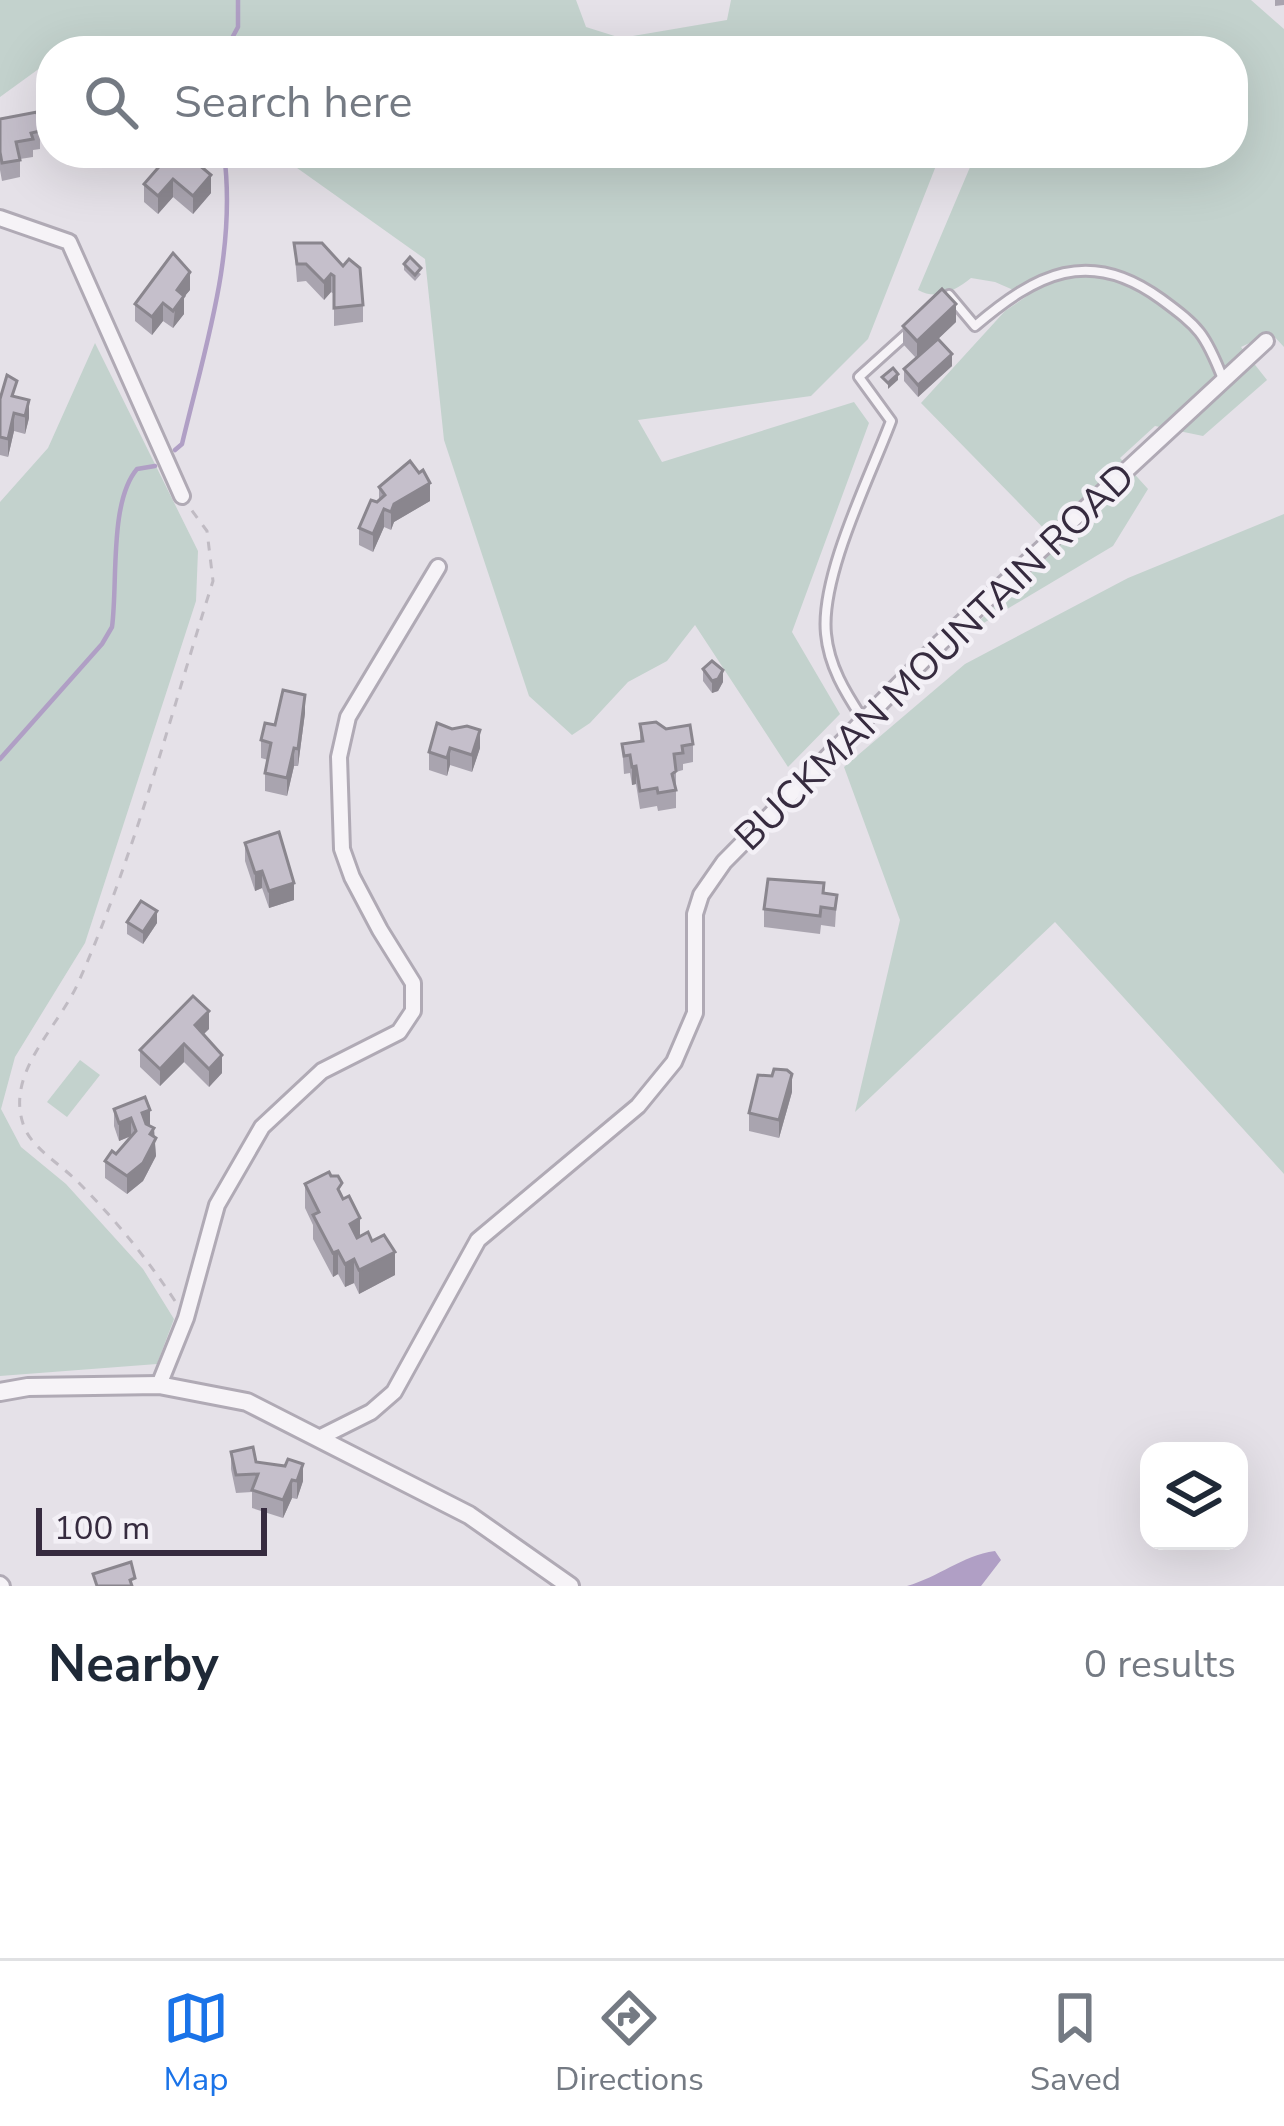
<!DOCTYPE html>
<html lang="en">
<head>
<meta charset="utf-8">
<style>
	body { margin:0; font-family:"Nunito Sans",sans-serif; background:#f6f6f7; color:#1f2937 }
	.controls { position:absolute; right:36px; bottom:36px; display:grid; overflow:hidden; border-radius:24px; box-shadow:0 12px 48px #0002 }
	.controls button { width:108px; height:108px; display:grid; place-items:center; padding:0; border:0; border-bottom:3px solid #e0e1e3; background:#fff; color:#1f2937; font:60px sans-serif }
	.scale { position:absolute; left:36px; bottom:30px; width:231px; box-sizing:border-box; padding-left:12px; border:6px solid #362b3f; border-top:0; font-size:33px; line-height:42px; white-space:nowrap; color:#362b3f; -webkit-text-stroke:9px #f3f0f6; paint-order:stroke }
	.list { margin:0; padding:0; list-style:none }
	h2 { display:flex; justify-content:space-between; align-items:center; height:156px; margin:0; padding:0 48px; font-size:51px }
	h2 small { font-size:39px; font-weight:400; color:#747a83 }
	.icon { flex:none; width:66px; height:66px; fill:none; stroke:currentColor; stroke-width:2; stroke-linecap:round; stroke-linejoin:round }
	.map { position:relative; flex:none; width:1284px; height:1586px; overflow:hidden }
	.search { position:absolute; background:#fff; box-shadow:0 12px 48px #0002; left:36px; right:36px; top:36px; height:132px; display:flex; align-items:center; gap:30px; box-sizing:border-box; padding:0 42px; border-radius:48px; color:#747a83; font-size:45px }
	.sheet { height:372px; background:#fff }
	nav { display:flex; justify-content:space-around; align-items:center; box-sizing:border-box; height:168px; border-top:3px solid #e0e1e3; background:#fff; font-size:33px; color:#747a83 }
	nav a { display:grid; justify-items:center; gap:6px }
	nav .on { color:#1a73e8 }
	.map>svg:first-child { display:block }
	.green { fill:#c3d2cd }
	.water { fill:#b09fc5 }
	.lines { fill:none; stroke-linecap:round; stroke-linejoin:round }
	.stream { stroke:#b09fc5; stroke-width:4.5 }
	.service-casing { stroke:#b0aab5; stroke-width:14 }
	.minor-casing { stroke:#b0aab5; stroke-width:20 }
	.tertiary-casing { stroke:#b0aab5; stroke-width:22 }
	.path { stroke:#c0bbc3; stroke-width:3; stroke-dasharray:9 9; stroke-linecap:butt }
	.service { stroke:#f6f3f7; stroke-width:8 }
	.minor { stroke:#f6f3f7; stroke-width:14 }
	.tertiary { stroke:#f6f3f7; stroke-width:16 }
	.wall { fill:#a9a4af }
	.shaded-wall { fill:#8a868e }
	.building { fill:#c5bfcb; stroke:#8a868e; stroke-width:3 }
	.labels { text-anchor:middle; dominant-baseline:central; stroke-width:9; stroke-linejoin:round; paint-order:stroke }
	.street-label { font-size:39px; fill:#362b3f; stroke:#f3f0f6 }
</style>
</head>
<body>
<div class="map">
<svg width="1284" height="1586" viewBox="0 0 1284 1586">
	<rect width="100%" height="100%" fill="#e5e1e8"/>
	<g class="green">
		<path d="M0,0H576L586,27L621,38L727,20L731,0H1251L1284,29V347L1271,333L1241,347L1267,380L1203,436L1155,426L1120,458L1148,489L1113,546L967,633L1058,543L921,403L1005,311L1027,296L995,282L971,278C956,290 937,301 918,290L976,153H1233V51H101L76,43L64,51H51V60L0,97Z"/>
		<polygon points="276,153 941,153 868,339 811,396 638,420 662,462 854,402 869,423 792,632 840,714 788,767 695,625 667,661 628,682 590,723 572,735 529,696 444,440 425,259"/>
		<polygon points="95,343 198,551 196,601 85,943 15,1057 1,1109 21,1147 66,1184 143,1269 174,1319 157,1364 0,1376 0,502 48,448"/>
		<polygon points="1284,514 1284,1174 1055,922 855,1112 900,920 844,767 965,664 1128,578"/>
		<polygon points="80,1060 100,1075 67,1117 47,1102"/>
	</g>
	<path class="water" d="M995,1551L1001,1560L981,1586H907C939,1577 961,1556 995,1551Z"/>
	<g class="lines">
		<g class="stream">
			<polyline points="225,51 238,27 238,0"/>
			<path d="M175,450L182,444C205,347 237,253 224,153"/>
			<path d="M0,759L102,644L112,627C118,583 109,502 137,469L155,466"/>
		</g>
		<defs>
			<g id="service">
				<path d="M943,300L949,295L975,326C1036,274 1089,246 1161,299C1199,327 1205,333 1223,379"/>
				<path d="M862,718C845,692 829,666 826,634C820,576 870,477 891,421L859,377L910,331"/>
			</g>
			<g id="minor">
				<polyline points="0,218 69,242 182,496"/>
				<polyline points="159,1385 186,1318 217,1205 262,1127 322,1071 399,1032 413,1011 413,983 380,930 352,877 342,849 339,757 348,717 438,567"/>
				<polyline points="319,1438 371,1412 394,1392 478,1240 638,1106 674,1062 695,1013 695,914 701,895 724,862 941,642 1266,341"/>
				<polyline points="0,1584 2,1586"/>
			</g>
			<polyline id="tertiary" points="0,1392 28,1387 159,1385 247,1402 469,1515 570,1586"/>
		</defs>
		<use href="#service" class="service-casing"/>
		<use href="#minor" class="minor-casing"/>
		<use href="#tertiary" class="tertiary-casing"/>
		<path class="path" d="M175,1301C146,1257 114,1218 77,1181C61,1165 34,1149 25,1129C2,1074 59,1028 79,981C135,855 171,713 213,581L207,531L190,508"/>
		<use href="#service" class="service"/>
		<use href="#minor" class="minor"/>
		<use href="#tertiary" class="tertiary"/>
	</g>
	<g class="wall">
		<polygon points="1275,0 1284,0 1284,5 1275,6"/>
		<polygon points="0,119 40,131 40,149 33,150 33,157 20,159 20,177 2,181 0,170"/>
		<polygon points="171,153 211,193 193,214 173,197 158,214 144,202 144,184"/>
		<polygon points="294,243 322,243 363,305 363,322 334,326 334,294 331,292 324,300 306,281 297,282"/>
		<polygon points="404,264 421,274 415,281 404,270"/>
		<polygon points="190,290 184,297 184,314 173,328 163,321 152,335 135,321 135,304"/>
		<polygon points="956,322 938,339 952,366 918,397 904,381 904,369 916,358 903,344 903,326"/>
		<polygon points="17,398 29,418 25,434 14,431 8,457 0,455 0,399"/>
		<polygon points="379,487 430,501 394,522 391,530 384,527 373,552 359,545 359,528 379,500"/>
		<polygon points="703,669 723,682 718,691 712,693 703,681"/>
		<polygon points="305,713 298,766 294,766 287,796 265,791 265,773 268,760 261,758 261,740 275,725"/>
		<polygon points="437,723 480,748 472,772 450,765 447,776 429,770 429,752"/>
		<polygon points="640,724 666,729 693,744 693,762 683,764 683,770 676,772 676,808 658,811 657,806 640,809 636,784 632,785 630,773 624,774 622,744 640,741"/>
		<polygon points="245,843 294,900 269,908 262,888 255,891 245,861"/>
		<polygon points="824,893 837,895 835,927 821,925 820,934 764,927 764,909"/>
		<polygon points="127,922 157,923 143,944 127,934"/>
		<polygon points="209,1029 203,1034 222,1073 209,1087 184,1062 160,1086 140,1067 140,1050"/>
		<polygon points="772,1076 792,1092 779,1138 749,1131 749,1113"/>
		<polygon points="114,1109 150,1126 154,1137 156,1156 143,1181 127,1194 105,1178 105,1161 116,1154 131,1136 119,1141 114,1126"/>
		<polygon points="305,1184 342,1197 360,1236 395,1275 359,1294 354,1283 345,1287 338,1274 333,1277 313,1239 313,1225 305,1208"/>
		<polygon points="231,1452 303,1481 297,1499 292,1498 283,1518 252,1508 252,1492 236,1493 231,1469"/>
	</g>
	<g class="shaded-wall">
		<polygon points="211,175 211,193 193,214 193,196"/>
		<polygon points="173,179 173,197 158,214 158,196"/>
		<polygon points="190,272 190,290 184,297 184,314 173,328 177,290"/>
		<polygon points="331,274 331,292 324,300 324,282"/>
		<polygon points="163,303 163,321 152,335 152,317"/>
		<polygon points="956,304 956,322 917,359 917,341"/>
		<polygon points="952,354 952,366 918,397 918,385"/>
		<polygon points="898,374 898,380 888,389 888,383"/>
		<polygon points="29,400 29,418 25,434 25,416"/>
		<polygon points="14,413 14,431 8,457 8,439"/>
		<polygon points="430,483 430,501 394,522 391,530 391,512 394,504"/>
		<polygon points="384,509 384,527 373,552 373,534"/>
		<polygon points="723,670 723,682 718,691 712,693 712,681"/>
		<polygon points="305,695 305,713 298,766 298,749"/>
		<polygon points="480,730 480,748 472,772 472,755"/>
		<polygon points="294,748 294,766 287,796 287,778"/>
		<polygon points="450,748 450,765 447,776 447,758"/>
		<polygon points="636,766 636,784 632,785 632,767"/>
		<polygon points="262,871 262,888 255,891 255,873"/>
		<polygon points="294,883 294,900 269,908 269,891"/>
		<polygon points="157,911 157,923 143,944 143,932"/>
		<polygon points="209,1011 209,1029 195,1043 195,1025"/>
		<polygon points="184,1044 184,1062 160,1086 160,1069"/>
		<polygon points="222,1055 222,1073 209,1087 209,1069"/>
		<polygon points="792,1074 792,1092 779,1138 779,1120"/>
		<polygon points="150,1110 150,1127 142,1131 142,1113"/>
		<polygon points="131,1118 131,1136 119,1141 119,1123"/>
		<polygon points="154,1128 156,1156 143,1181 127,1194 127,1176"/>
		<polygon points="360,1218 360,1242 350,1224"/>
		<polygon points="338,1251 338,1274 333,1277 333,1253"/>
		<polygon points="395,1252 395,1275 359,1294 359,1270"/>
		<polygon points="354,1259 354,1283 345,1287 345,1264"/>
		<polygon points="303,1464 303,1481 297,1499 297,1481"/>
		<polygon points="292,1480 292,1498 283,1518 283,1500"/>
	</g>
	<g class="building">
		<polygon points="92,44 109,51 89,51"/>
		<polygon points="37,112 40,131 31,133 33,139 16,142 20,160 2,163 0,152 0,119"/>
		<polygon points="171,153 185,153 211,175 193,196 173,179 158,196 144,184"/>
		<polygon points="294,243 322,243 343,266 349,259 360,268 363,305 334,308 334,276 331,274 324,282 306,264 297,264"/>
		<polygon points="173,253 190,272 177,290 184,296 173,311 163,303 152,317 135,304"/>
		<polygon points="410,257 421,268 415,275 404,264"/>
		<polygon points="942,289 956,304 917,341 903,326"/>
		<polygon points="938,339 952,354 918,385 904,369"/>
		<polygon points="893,368 898,374 888,383 882,377"/>
		<polygon points="7,375 17,381 12,396 29,400 25,416 14,413 8,439 0,437 0,399"/>
		<polygon points="410,461 419,473 423,470 430,483 394,504 391,512 384,509 373,534 359,528 371,500 377,502 385,495 379,487"/>
		<polygon points="712,661 723,670 718,679 712,681 703,669"/>
		<polygon points="283,690 305,695 298,749 294,748 287,778 265,773 271,743 261,740 265,723 275,725"/>
		<polygon points="656,722 666,729 690,725 693,744 682,746 683,753 674,754 676,771 672,774 676,790 658,793 657,788 640,791 636,766 632,767 630,755 624,756 622,744 643,741 640,724"/>
		<polygon points="437,723 452,729 467,726 480,730 472,755 450,748 447,758 429,752"/>
		<polygon points="279,832 294,883 269,891 262,871 255,873 245,843"/>
		<polygon points="768,879 824,883 823,893 837,895 835,909 821,907 820,916 764,909"/>
		<polygon points="141,901 157,911 143,932 127,922"/>
		<polygon points="193,996 209,1011 195,1025 222,1055 209,1069 184,1044 160,1069 140,1050"/>
		<polygon points="774,1069 787,1070 792,1074 779,1120 749,1113 758,1075 772,1076"/>
		<polygon points="145,1097 150,1110 142,1113 146,1124 154,1128 150,1134 156,1138 143,1163 127,1176 105,1161 112,1151 116,1154 136,1131 131,1118 119,1123 114,1109"/>
		<polygon points="329,1172 331,1176 338,1176 342,1183 338,1189 343,1199 349,1196 360,1218 350,1224 357,1238 368,1232 372,1241 384,1235 395,1252 359,1270 354,1259 345,1264 338,1251 333,1253 313,1215 319,1212 305,1184"/>
		<polygon points="253,1447 256,1462 285,1466 288,1459 303,1464 297,1481 292,1480 283,1500 252,1490 258,1474 236,1475 231,1452"/>
		<polygon points="131,1562 135,1578 130,1580 132,1586 97,1586 93,1574"/>
	</g>
	<g class="labels">
		<g class="street-label">
			<text transform="translate(935 657) rotate(-44)">BUCKMAN MOUNTAIN ROAD</text>
		</g>
	</g>
</svg>
<div class="controls">
<button><svg class="icon" aria-label="layers" viewBox="0 0 24 24"><path d="M12 4l9 5-9 5-9-5zM3 14l9 5 9-5"/></svg></button>
</div>
<div class="scale">100 m</div>
<div class="search"><svg class="icon" aria-label="search" viewBox="0 0 24 24"><circle cx="10" cy="10" r="6"/><path d="M15 15l6 6"/></svg>Search here</div>
</div>
<section class="sheet">
<h2>Nearby<small>0 results</small></h2>
<ul class="list">
</ul>
</section>
<nav>
<a class="on"><svg class="icon" aria-label="map" viewBox="0 0 24 24"><path d="M3 6l6-2 6 2 6-2v14l-6 2-6-2-6 2zM9 4v14M15 6v14"/></svg>Map</a>
<a><svg class="icon" aria-label="directions" viewBox="0 0 24 24"><path d="M12 3l9 9-9 9-9-9zM9 14v-3h6M13 9l2 2-2 2"/></svg>Directions</a>
<a><svg class="icon" aria-label="saved" viewBox="0 0 24 24"><path d="M7 4h10v16l-5-4-5 4z"/></svg>Saved</a>
</nav>
</body>
</html>
